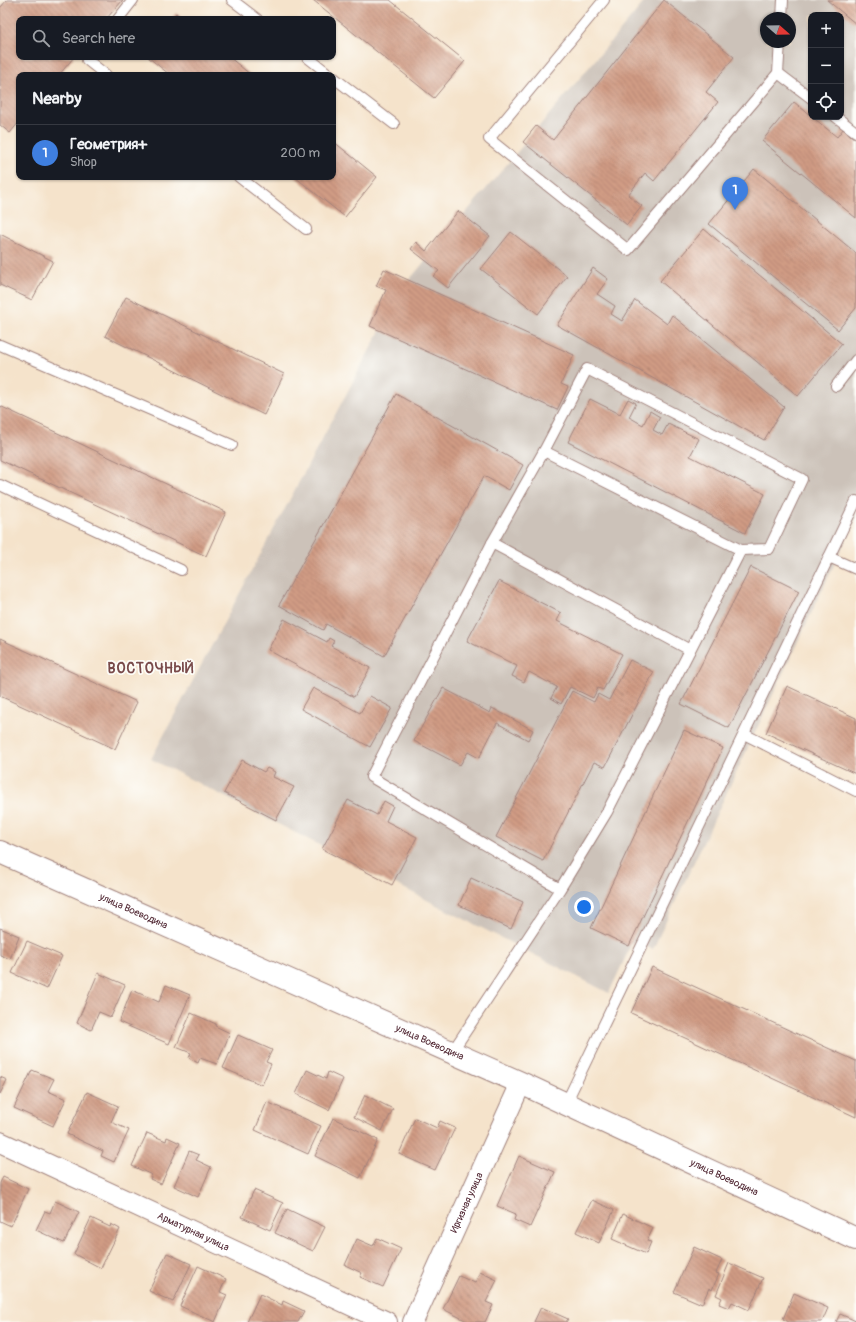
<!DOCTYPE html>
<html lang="en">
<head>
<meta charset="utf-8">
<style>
	body { margin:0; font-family:Pangolin,sans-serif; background:#20242c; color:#f1f3f6 }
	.controls { position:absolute; right:12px; top:12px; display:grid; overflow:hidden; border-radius:8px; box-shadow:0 1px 3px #0004 }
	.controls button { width:36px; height:36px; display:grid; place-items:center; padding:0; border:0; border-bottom:1px solid #363941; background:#171b24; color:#f1f3f6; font:20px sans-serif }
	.compass { position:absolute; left:760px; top:12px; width:36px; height:36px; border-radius:50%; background:#171b24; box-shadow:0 1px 3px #0004; rotate:110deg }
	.you { position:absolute; left:584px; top:907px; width:14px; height:14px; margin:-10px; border:3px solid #fff; border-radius:50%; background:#1a73e8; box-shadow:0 0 0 6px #1a73e833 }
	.badge { display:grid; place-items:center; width:26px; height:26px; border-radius:50%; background:#c8321e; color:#fff; font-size:13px; font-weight:700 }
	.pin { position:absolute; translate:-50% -33px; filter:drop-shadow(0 1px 2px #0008) }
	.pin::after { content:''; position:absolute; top:21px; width:14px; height:12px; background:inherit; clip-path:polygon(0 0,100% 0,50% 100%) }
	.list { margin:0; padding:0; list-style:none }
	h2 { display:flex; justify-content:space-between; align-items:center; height:52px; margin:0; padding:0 16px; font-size:17px }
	h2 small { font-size:13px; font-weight:400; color:#9ea1a6 }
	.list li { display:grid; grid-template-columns:26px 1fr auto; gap:12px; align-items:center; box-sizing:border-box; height:56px; padding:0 16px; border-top:1px solid #363941 }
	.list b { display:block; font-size:15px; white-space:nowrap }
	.list p { margin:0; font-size:13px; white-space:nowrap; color:#9ea1a6 }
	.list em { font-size:13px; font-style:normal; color:#9ea1a6 }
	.icon { flex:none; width:22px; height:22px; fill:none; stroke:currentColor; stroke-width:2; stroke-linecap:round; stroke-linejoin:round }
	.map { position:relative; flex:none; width:856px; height:1322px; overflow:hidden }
	.search { position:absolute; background:#171b24; box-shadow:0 1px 3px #0004; left:16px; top:16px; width:320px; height:44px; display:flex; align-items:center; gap:10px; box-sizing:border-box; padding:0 14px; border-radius:8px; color:#9ea1a6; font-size:15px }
	.panel { position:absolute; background:#171b24; box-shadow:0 1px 3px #0004; left:16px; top:72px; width:320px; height:108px; border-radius:8px }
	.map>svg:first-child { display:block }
	.industrial { fill:#ccc2b9; fill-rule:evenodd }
	.building { fill:url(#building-back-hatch) }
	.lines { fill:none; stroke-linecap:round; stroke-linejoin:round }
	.lane-casing { stroke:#a0817b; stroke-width:12 }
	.street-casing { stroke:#a0817b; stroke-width:22 }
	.secondary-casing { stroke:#a0817b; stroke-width:24 }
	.lane { stroke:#fff; stroke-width:10 }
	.street { stroke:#fff; stroke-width:20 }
	.secondary { stroke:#fff; stroke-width:22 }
	.labels { text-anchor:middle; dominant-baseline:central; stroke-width:3.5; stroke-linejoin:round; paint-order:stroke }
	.street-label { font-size:10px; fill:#4a1f2b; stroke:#fdfcf7 }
	.district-label { font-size:14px; font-weight:bold; letter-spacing:1px; fill:#794a4a; stroke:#fdfcf7 }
</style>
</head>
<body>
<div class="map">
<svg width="856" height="1322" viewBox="0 0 856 1322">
	<defs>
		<pattern id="building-back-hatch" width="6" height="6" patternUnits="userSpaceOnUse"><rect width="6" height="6" fill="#d09b84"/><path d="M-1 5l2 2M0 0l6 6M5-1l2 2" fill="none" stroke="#ab7e6c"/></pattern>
	</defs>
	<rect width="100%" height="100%" fill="#fdfcf7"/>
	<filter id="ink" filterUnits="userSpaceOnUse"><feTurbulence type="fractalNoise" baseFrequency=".025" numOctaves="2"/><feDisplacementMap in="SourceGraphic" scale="8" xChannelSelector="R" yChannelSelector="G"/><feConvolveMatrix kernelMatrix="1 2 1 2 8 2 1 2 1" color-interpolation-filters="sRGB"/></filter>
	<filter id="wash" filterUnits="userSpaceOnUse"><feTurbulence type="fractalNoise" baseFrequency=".012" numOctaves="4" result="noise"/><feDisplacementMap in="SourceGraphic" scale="16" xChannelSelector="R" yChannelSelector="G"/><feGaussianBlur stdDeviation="0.9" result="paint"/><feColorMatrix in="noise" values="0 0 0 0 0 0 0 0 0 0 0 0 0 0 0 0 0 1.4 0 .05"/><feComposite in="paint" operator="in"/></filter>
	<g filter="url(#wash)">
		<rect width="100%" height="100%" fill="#f5e3cb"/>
		<path class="industrial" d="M646,0H856V518L653,949L632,943L609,993L151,759L404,286ZM811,15H841V117H811ZM766,18H790V42H766Z"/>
		<g id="blocks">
			<g class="building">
				<polygon points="7,0 123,0 106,19 19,19 19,57 74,57 59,75 19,75 19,122 10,133 0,125 0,8"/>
				<polygon points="313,0 390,0 465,61 434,98"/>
				<polygon points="664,0 734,57 706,92 718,102 654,181 645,173 628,195 642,206 627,225 523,142 536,126 553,140"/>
				<polygon points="827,0 856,0 856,24"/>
				<polygon points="176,13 183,19 171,19"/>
				<polygon points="148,57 229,57 251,75 170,75"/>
				<polygon points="794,102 837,137 843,129 856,140 856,218 762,141"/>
				<polygon points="333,141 377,177 345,217 295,177 333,177"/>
				<polygon points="754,169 856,253 856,308 838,330 709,224"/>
				<polygon points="458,211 490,236 448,288 433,276 439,271 411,249 416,242 426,251"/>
				<polygon points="704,229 842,344 798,396 660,281"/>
				<polygon points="511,232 567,276 538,314 481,269"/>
				<polygon points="0,234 53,261 32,300 0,285"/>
				<polygon points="593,268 608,279 597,294 615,306 611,314 622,321 635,300 667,324 672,315 784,407 764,440 557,325"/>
				<polygon points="384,269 574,355 561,384 568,387 557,410 370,326 386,290 376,286"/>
				<polygon points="126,297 284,374 264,415 105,336"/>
				<polygon points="396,394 523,465 509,490 484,476 384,656 326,624 323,630 279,605"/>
				<polygon points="590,399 620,414 628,399 636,403 629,417 643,425 650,411 660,417 653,430 662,435 668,424 699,439 690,456 765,494 745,533 568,442"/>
				<polygon points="0,406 226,512 206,556 0,460"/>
				<polygon points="751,567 799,591 729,728 681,704"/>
				<polygon points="499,581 561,613 557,621 622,654 603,690 598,688 593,698 570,687 561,704 551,698 557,687 529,672 524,682 512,676 517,666 467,641"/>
				<polygon points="284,619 327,642 329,638 334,641 331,646 370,668 354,697 268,650"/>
				<polygon points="0,639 137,702 115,749 0,696"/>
				<polygon points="630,660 654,672 605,767 594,762 543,861 496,837 572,691 594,702 598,694 609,700"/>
				<polygon points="787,686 856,718 856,774 766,733"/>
				<polygon points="313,688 360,713 370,696 392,708 370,747 301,709"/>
				<polygon points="443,688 490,713 492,708 533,730 528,740 497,723 479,758 468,752 460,765 414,741"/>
				<polygon points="684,730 723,748 629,946 591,928"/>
				<polygon points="242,760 264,772 267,768 275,772 273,777 294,787 276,820 224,793"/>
				<polygon points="348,800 377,815 384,801 393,806 386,821 417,837 392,885 322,849"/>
				<polygon points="471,878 523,902 511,929 459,905"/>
				<polygon points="0,928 19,936 10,959 0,955"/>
				<polygon points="27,941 62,956 47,989 12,973"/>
				<polygon points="652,967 856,1061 856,1117 631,1013"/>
				<polygon points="98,973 125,985 111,1017 99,1012 91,1030 77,1023"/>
				<polygon points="166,985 190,995 169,1044 119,1022 132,990 159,1002"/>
				<polygon points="191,1013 216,1024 215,1026 230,1033 217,1064 200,1058 198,1063 189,1058 191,1053 176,1047"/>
				<polygon points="238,1035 272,1050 266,1062 271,1064 262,1085 223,1068"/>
				<polygon points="32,1070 54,1079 48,1091 66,1099 53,1126 14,1108"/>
				<polygon points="307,1070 326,1079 328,1072 343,1079 329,1110 296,1094"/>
				<polygon points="0,1077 7,1080 0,1094"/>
				<polygon points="87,1092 118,1106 111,1122 129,1130 114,1162 101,1156 103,1151 67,1134"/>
				<polygon points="365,1095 393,1109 382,1131 354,1117"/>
				<polygon points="267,1102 321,1126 308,1154 255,1130"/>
				<polygon points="333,1118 378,1140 360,1178 315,1156"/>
				<polygon points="415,1118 437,1128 440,1121 455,1128 435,1170 399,1154"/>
				<polygon points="147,1133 166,1141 167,1137 180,1143 161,1184 150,1179 152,1175 132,1166"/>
				<polygon points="189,1151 199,1155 196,1160 211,1167 198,1197 174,1186"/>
				<polygon points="519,1156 555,1172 530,1227 514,1220 516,1214 497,1206"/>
				<polygon points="3,1177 28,1189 11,1226 0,1221 0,1183"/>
				<polygon points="254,1190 283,1203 270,1230 242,1217"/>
				<polygon points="592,1200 614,1210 599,1243 576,1232"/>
				<polygon points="55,1201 79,1212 64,1243 36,1230 45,1211 50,1213"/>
				<polygon points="287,1209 325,1227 313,1251 275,1233"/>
				<polygon points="623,1214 653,1228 647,1241 651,1242 646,1254 612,1239"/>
				<polygon points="91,1218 110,1227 111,1224 120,1229 101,1268 74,1254"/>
				<polygon points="377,1238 401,1249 383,1287 360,1277 362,1273 345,1265 357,1239 373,1246"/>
				<polygon points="694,1247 722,1260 716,1273 719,1274 712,1290 709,1288 702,1304 674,1292"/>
				<polygon points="167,1253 191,1264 173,1302 149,1291"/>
				<polygon points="729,1263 763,1278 749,1310 732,1302 729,1308 719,1304 722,1298 716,1295"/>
				<polygon points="198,1266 226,1279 220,1292 227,1295 215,1322 180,1306"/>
				<polygon points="480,1272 497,1280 486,1302 493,1305 485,1322 469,1322 443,1309 459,1276 475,1283"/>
				<polygon points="794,1293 828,1308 822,1322 789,1322 783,1319"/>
				<polygon points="260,1294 282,1305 283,1301 304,1311 298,1322 247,1322"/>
				<polygon points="541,1307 568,1319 566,1322 534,1322"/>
				<polygon points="840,1314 856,1321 856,1322 836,1322"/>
			</g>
		</g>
	</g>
	<g filter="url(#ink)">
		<use href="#blocks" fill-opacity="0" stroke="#a0817b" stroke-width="1"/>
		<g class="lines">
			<defs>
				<g id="lane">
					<polyline points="232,0 257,19"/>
					<polyline points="604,0 489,139 628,250 778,73 780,42"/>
					<polyline points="782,18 783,0"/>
					<polyline points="118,19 133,0"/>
					<polyline points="89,57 87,60 106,75"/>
					<polyline points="307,57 330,75"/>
					<polyline points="778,73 811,98"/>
					<polyline points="333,77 394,124"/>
					<polyline points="836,117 856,132"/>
					<polyline points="239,177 306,229"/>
					<polyline points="0,345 232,445"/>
					<polyline points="836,386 856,360"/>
					<polyline points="544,451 587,369 802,479 769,549 741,550"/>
					<polyline points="0,485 181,570"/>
					<polyline points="492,543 544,451 741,550 690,650"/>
					<polyline points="829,557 856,569"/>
					<polyline points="744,734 856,791"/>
					<polyline points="452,1052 560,889 607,812 690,650 492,543 371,777 560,889"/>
					<polyline points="566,1103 856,501"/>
				</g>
				<g id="street">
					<path id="s1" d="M0,1142L387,1322"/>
					<path id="s2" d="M413,1322L521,1083"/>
				</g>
				<g id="secondary">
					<path id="s3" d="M0,852L521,1083L856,1239"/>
				</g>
			</defs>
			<use href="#lane" class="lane-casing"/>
			<use href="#street" class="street-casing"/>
			<use href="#secondary" class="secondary-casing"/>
			<use href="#lane" class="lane"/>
			<use href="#street" class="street"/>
			<use href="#secondary" class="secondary"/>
		</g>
	</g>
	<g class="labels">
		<g class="street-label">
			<text stroke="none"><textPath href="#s3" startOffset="146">улица Воеводина</textPath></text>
			<text stroke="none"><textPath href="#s3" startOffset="470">улица Воеводина</textPath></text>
			<text stroke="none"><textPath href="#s3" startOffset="794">улица Воеводина</textPath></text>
			<text stroke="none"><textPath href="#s2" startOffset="131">Иргизная улица</textPath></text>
			<text stroke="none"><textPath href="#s1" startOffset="213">Арматурная улица</textPath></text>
		</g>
		<g class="district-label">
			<text x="151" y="668">ВОСТОЧНЫЙ</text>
		</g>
	</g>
</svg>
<div class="controls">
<button>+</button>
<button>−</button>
<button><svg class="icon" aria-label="locate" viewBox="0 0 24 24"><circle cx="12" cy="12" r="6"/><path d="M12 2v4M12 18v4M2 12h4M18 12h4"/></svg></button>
</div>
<svg class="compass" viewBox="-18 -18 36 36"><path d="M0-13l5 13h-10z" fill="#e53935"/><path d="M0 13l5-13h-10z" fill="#9ea1a6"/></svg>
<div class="you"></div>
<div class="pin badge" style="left:735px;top:210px;background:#3f7fe0">1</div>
<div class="search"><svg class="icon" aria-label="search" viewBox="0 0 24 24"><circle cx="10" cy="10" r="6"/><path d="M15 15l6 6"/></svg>Search here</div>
<section class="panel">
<h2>Nearby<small></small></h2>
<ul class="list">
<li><span class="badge" style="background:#3f7fe0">1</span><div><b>Геометрия+</b><p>Shop</p></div><em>200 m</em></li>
</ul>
</section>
</div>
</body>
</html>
